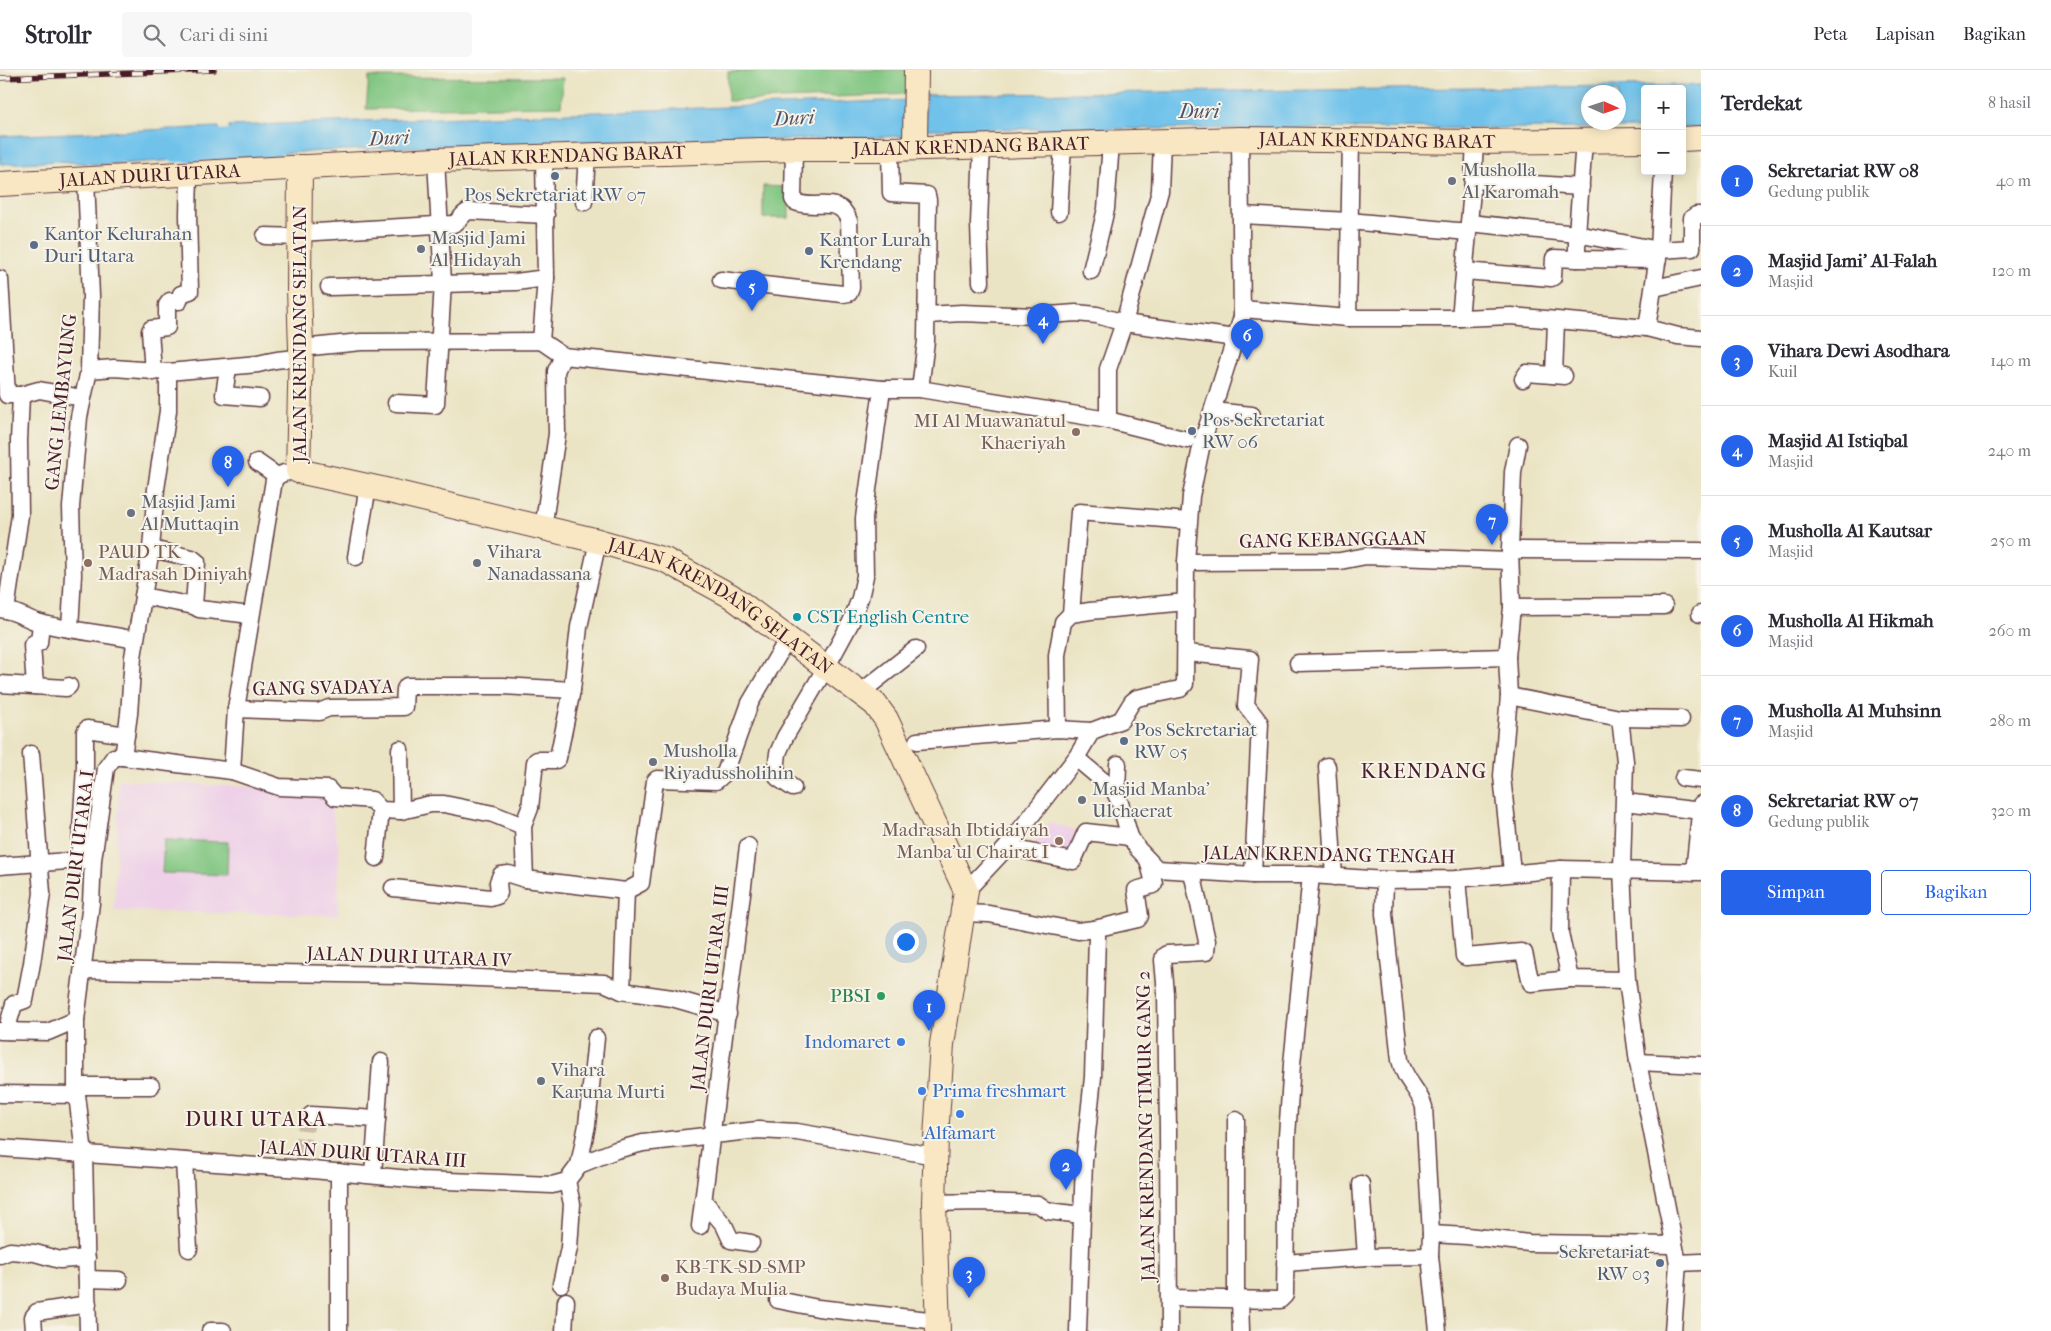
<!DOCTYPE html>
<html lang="id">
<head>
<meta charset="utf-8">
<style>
	body { margin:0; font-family:"IM FELL French Canon",serif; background:#f7f7f7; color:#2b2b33 }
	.controls { position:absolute; right:15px; top:15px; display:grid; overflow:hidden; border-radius:5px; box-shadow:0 2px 12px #0003 }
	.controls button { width:45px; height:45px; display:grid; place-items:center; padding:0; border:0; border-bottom:1px solid #e1e1e2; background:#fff; color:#2b2b33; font:25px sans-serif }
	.compass { position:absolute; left:1581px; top:15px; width:45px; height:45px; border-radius:50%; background:#fff; box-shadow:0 2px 12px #0003; rotate:93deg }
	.you { position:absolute; left:905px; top:871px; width:18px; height:18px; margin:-12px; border:4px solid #fff; border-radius:50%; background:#1a73e8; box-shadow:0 0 0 8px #1a73e833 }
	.badge { display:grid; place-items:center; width:32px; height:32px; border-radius:50%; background:#2563eb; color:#fff; font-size:16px; font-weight:700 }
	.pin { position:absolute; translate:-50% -41px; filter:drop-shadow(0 1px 2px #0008) }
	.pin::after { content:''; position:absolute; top:26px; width:18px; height:15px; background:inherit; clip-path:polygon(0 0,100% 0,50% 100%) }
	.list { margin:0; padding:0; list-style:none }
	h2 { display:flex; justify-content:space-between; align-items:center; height:65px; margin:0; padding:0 20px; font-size:21px }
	h2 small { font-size:16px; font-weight:400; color:#7c7c81 }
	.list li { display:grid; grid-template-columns:32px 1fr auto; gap:15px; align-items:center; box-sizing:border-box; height:90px; padding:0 20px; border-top:1px solid #e1e1e2 }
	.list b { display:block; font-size:19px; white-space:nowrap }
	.list p { margin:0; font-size:16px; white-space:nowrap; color:#7c7c81 }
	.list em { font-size:16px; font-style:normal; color:#7c7c81 }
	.actions { display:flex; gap:10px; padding:15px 20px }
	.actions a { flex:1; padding:11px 0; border:1px solid #2563eb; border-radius:5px; text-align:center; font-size:18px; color:#2563eb }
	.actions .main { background:#2563eb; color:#fff }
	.icon { flex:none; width:28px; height:28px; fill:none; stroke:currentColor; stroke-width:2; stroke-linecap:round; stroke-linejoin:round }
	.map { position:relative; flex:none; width:1701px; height:1261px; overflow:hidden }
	header { display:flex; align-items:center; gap:30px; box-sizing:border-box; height:70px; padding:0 25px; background:#fff; border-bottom:1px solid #e1e1e2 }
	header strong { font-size:24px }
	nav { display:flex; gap:28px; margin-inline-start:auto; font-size:18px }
	.search { width:350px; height:45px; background:#f7f7f7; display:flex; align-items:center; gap:12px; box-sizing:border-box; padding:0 18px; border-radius:5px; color:#7c7c81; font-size:19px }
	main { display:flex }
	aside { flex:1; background:#fff }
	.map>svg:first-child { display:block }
	.built { fill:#eed0e8 }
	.green { fill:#81c681; stroke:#667256 }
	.water { fill:#6fc2eb; stroke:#5c708b; fill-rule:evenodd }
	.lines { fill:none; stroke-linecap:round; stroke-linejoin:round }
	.river { stroke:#6fc2eb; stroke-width:31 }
	.street-tunnel { stroke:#cbbda5; stroke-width:16; stroke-dasharray:16 8; stroke-linecap:butt }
	.street-casing { stroke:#623d42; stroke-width:19 }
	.secondary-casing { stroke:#623d42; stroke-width:26 }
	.street { stroke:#fff; stroke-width:16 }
	.secondary { stroke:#f9e7c3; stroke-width:24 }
	.rail-casing { stroke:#4a1f2b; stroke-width:5.5 }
	.rail { stroke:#f7f3e8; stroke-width:4; stroke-dasharray:11; stroke-linecap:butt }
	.service-dot { fill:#5c6f8a; stroke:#f7f3e8; stroke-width:2 }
	.worship-dot { fill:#6b7280; stroke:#f7f3e8; stroke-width:2 }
	.education-dot { fill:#8d6e63; stroke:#f7f3e8; stroke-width:2 }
	.culture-dot { fill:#0f9aa8; stroke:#f7f3e8; stroke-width:2 }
	.leisure-dot { fill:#2e9e5b; stroke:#f7f3e8; stroke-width:2 }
	.shop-dot { fill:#3f7fe0; stroke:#f7f3e8; stroke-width:2 }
	.labels { text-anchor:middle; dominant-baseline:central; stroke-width:4; stroke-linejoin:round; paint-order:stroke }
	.street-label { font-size:19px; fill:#4a1f2b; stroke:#f7f3e8 }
	.worship-label { font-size:19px; fill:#5b616d; stroke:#f7f3e8; text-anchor:start }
	.service-label { font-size:19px; fill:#4e5e75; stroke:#f7f3e8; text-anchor:start }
	.education-label { font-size:19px; fill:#785e54; stroke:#f7f3e8; text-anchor:end }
	.culture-label { font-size:19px; fill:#0d838f; stroke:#f7f3e8; text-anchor:start }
	.leisure-label { font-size:19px; fill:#27864d; stroke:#f7f3e8; text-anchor:end }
	.shop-label { font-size:19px; fill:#366cbe; stroke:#f7f3e8; text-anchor:end }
	.water-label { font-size:20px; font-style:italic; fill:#555065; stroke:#f7f3e8 }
	.quarter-label { font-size:21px; letter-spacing:1px; fill:#4a1f2b; stroke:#f7f3e8 }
</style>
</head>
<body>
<header>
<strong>Strollr</strong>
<div class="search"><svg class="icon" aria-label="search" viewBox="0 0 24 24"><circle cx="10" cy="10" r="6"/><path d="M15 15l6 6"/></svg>Cari di sini</div>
<nav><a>Peta</a><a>Lapisan</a><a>Bagikan</a></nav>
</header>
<main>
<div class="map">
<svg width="1701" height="1261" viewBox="0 0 1701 1261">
	<rect width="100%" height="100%" fill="#f7f3e8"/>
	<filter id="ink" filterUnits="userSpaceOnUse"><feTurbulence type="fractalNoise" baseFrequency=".02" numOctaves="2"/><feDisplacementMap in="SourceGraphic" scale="10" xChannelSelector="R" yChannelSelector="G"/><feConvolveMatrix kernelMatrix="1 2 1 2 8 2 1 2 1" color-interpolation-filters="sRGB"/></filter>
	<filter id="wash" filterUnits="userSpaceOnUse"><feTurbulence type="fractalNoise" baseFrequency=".0096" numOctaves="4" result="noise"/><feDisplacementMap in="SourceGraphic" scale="20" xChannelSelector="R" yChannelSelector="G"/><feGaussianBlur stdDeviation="1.12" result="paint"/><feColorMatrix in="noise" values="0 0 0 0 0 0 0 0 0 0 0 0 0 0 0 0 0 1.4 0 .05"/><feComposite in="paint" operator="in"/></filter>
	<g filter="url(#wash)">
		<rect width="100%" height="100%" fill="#ebe4c4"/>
		<g class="built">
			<polygon points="119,710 328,721 339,781 338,845 114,841"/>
			<polygon points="1050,752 1084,763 1073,791 1031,778"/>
		</g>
		<g class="green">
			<polygon points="819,0 912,0 912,24 728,31 728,2"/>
			<polygon points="369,7 563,8 561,36 366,39"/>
			<polygon points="763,116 789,117 789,148 763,148"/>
			<polygon points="164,770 228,772 227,805 162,803"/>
		</g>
		<g class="water">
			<path d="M1701,15V58H1682V19H1645V58L924,59L926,25ZM1588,22H1618V52H1588Z"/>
			<polygon points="912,30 912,66 541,77 409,77 230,86 229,56"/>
			<polygon points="219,57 219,87 103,95 59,91 0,94 0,66"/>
		</g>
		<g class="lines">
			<polyline class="river" points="176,77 271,73"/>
		</g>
	</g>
	<g filter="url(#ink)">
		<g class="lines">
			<polyline class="street-tunnel" points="302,1084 306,1055 311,1045"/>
			<defs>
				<g id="street">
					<polyline points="890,79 891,123 927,125 928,130 926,271 920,319"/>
					<polyline points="1473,110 1581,117"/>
					<polyline points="584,132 587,86"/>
					<polyline points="1059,142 1063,74"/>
					<polyline points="1242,145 1349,151 1468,162"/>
					<polyline points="1469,153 1577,164 1584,71"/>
					<path d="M299,163L453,154C460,152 461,144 469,141L546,145"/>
					<polyline points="265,166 299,167"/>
					<polyline points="1577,189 1658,190"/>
					<polyline points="1091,201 1106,139 1111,73"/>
					<polyline points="1464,201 1551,208 1553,207 1554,188 1577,189 1577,164 1659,180 1692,178 1692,148 1696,145 1701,145"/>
					<polyline points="0,209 7,325 21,325 19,371 20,445 6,540"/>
					<path d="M721,210L843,224L849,223L851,218L849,151C840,124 816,141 795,132L793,129L794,79"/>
					<polyline points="981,212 979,154 982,75"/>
					<polyline points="329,217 516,212 546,208"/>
					<polyline points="1654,218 1701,208"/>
					<polyline points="1242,239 1348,248 1460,248 1511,246 1647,258 1678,266 1701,268"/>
					<polyline points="927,245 962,243 1036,246 1076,243 1097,245 1124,253 1236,268"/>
					<polyline points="1348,248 1351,70"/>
					<polyline points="1460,248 1473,110 1475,72"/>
					<polyline points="1647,258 1659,180 1663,101"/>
					<polyline points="541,271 546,208 544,87"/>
					<polyline points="301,278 361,272 541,271 563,286 882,319 920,319 1108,350 1187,370"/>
					<polyline points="228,298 224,325 260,328"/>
					<path d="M89,300L114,298L168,302L258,294C274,290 284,288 301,289"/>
					<polyline points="153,302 150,261 151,259 167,257 167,235 170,231 179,231 181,224 190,221 188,145 189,103"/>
					<polyline points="1554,305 1556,251"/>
					<polyline points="1523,309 1527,303 1564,306"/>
					<polyline points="21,325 39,320 82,328"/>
					<polyline points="396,333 435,335 436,333 443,212 436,90"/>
					<polyline points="1213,341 1252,345"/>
					<polyline points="1108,350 1108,299 1124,253 1160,121 1162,72"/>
					<polyline points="257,392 277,406"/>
					<polyline points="543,459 557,364 556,301 563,286"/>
					<polyline points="598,471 579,557 572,620 558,688 556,690 537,690 535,692 530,738 523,756 525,809 626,821"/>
					<polyline points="151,479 192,488 197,492 194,536"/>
					<polyline points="1510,480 1701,481"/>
					<polyline points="356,487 368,416"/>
					<polyline points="1186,492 1340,491 1366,486 1510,491"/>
					<polyline points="143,526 194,536 199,539 251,545"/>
					<polyline points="1512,537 1664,536"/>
					<path d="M0,539C14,540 27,549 40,553C71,561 104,563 135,570"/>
					<polyline points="1071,544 1079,442 1188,451"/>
					<polyline points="1700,544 1701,544"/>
					<polyline points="70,559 73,505 71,437 79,347 89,300 91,226 86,109"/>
					<polyline points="1186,583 1250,589 1246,635 1260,653 1253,805"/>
					<polyline points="1298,593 1507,587"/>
					<polyline points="0,614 66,618 69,616"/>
					<polyline points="35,616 32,575 34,573 39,573 41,553"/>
					<polyline points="860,623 916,579"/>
					<polyline points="1509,626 1620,648 1625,691 1622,799 1627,910 1638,992 1678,1193 1673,1261"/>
					<polyline points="236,639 319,642 329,638 404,637 405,619 407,616 503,616 572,620"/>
					<polyline points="1620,648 1681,649"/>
					<polyline points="1058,659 1057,585 1063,552 1071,544 1090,541 1186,532"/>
					<polyline points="917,671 1058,659 1092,661"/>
					<polyline points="400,679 401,741"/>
					<polyline points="123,687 129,644 133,587 151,479 156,419 168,341 168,302"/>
					<polyline points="1076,688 1114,720 1120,733 1130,767 1138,779 1157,799 1253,805 1311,805 1385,810 1457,809 1561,799 1701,802"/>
					<polyline points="1327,696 1334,807"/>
					<path d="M232,701L236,639L274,410C280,402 289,402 298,401"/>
					<polyline points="1683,708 1701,710"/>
					<polyline points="793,718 778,708 776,701 778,683 785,667 832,587 851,552 860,528 865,506 864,448 882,319"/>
					<polyline points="1117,726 1118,694"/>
					<polyline points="1625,732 1701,741"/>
					<polyline points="1007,777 1073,791 1086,762 1130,767"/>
					<polyline points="376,788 381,740"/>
					<polyline points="79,791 85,697 85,662 87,659 126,665"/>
					<path d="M0,796C30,794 60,791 91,790"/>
					<polyline points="1561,799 1560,863 1570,909 1627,910"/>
					<polyline points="1512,802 1502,706 1509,626 1507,587 1512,537 1510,480 1513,402 1518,375"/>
					<polyline points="1694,802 1701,734"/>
					<polyline points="1457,809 1464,886 1466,887 1521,882 1524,883 1531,913 1570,909"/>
					<path d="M1385,810L1384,844L1400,990C1405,1012 1419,1019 1424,1037L1431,1164L1430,1186L1438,1261"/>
					<polyline points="393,818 491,828 497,826 499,823 498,812 501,805 509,804 525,809"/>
					<polyline points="966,821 1007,777 1076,688 1092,661 1121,650 1132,632 1137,628 1180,619 1185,614 1186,492 1191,426 1202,373 1242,247 1240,69"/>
					<polyline points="962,843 989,844 1078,861 1094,859 1097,866 1093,1007 1084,1092 1078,1261"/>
					<polyline points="1094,859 1138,849 1140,846 1136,820 1153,815 1154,813 1148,790"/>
					<polyline points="84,900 401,905 604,913 622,921 672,928 728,944"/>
					<polyline points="622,921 626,821 641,813 655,711 657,709 716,711 725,703 750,633 787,570"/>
					<polyline points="0,961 48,962 76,950"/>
					<polyline points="9,961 9,951 14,934 25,930 32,893 42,823 31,684"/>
					<polyline points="1638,992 1701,995"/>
					<polyline points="76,1016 151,1016"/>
					<polyline points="0,1024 77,1025"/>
					<polyline points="311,1045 377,1049"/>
					<polyline points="1236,1050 1236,1229"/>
					<polyline points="0,1078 302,1099 421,1110 552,1115 567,1111 579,1095 616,1080 643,1073 758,1060 797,1062 935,1086"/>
					<polyline points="184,1091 189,1179"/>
					<polyline points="579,1095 587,1055 596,968"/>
					<polyline points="339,1102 339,1261"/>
					<polyline points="373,1105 381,992"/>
					<polyline points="1361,1114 1366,1187"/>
					<polyline points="703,1130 724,1155 731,1170 751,1173"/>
					<polyline points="934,1133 979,1132 1038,1134 1048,1141 1082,1145"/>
					<polyline points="700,1156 748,776"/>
					<polyline points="1431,1164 1467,1166 1529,1173 1674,1175"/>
					<polyline points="0,1185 10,1181 35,1183 60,1190 87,1188"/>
					<polyline points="1285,1193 1366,1187 1430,1186"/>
					<polyline points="1678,1193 1701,1192"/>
					<polyline points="87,1209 119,1210"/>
					<polyline points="561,1214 569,1178 572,1134 567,1111"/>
					<polyline points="1170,1228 1280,1230 1285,1225 1287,1066 1292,994 1311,805"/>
					<polyline points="1240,1229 1241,1261"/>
					<polyline points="778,1230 818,1238 938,1251"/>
					<polyline points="34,1261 33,1247 37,1242 88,1234"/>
					<polyline points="88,1261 84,1084 76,1016 76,950 91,833 93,790 106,698 114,687 123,687 232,701 279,717 328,719 335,727 372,730 381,740 401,741 431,734 444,734 493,744 523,756"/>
					<polyline points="210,1261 223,1261"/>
					<polyline points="564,1261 566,1231"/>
					<polyline points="1169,1261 1168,1060 1166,924 1163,890 1164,886 1167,884 1206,882 1207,871 1192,802"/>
				</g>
				<g id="secondary">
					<polyline points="1682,69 1701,68"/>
					<polyline points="915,76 916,0"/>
					<path id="s1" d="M300,97L299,219L301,278L298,401L381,419L598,471L665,490L731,526L875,634L886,649L966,821L942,974L936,1067L934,1133L938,1261"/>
					<path id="s2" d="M0,114L436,90L794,79H890L1240,69L1475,72L1645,70"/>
				</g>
			</defs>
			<use href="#street" class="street-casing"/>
			<use href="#secondary" class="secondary-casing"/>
			<use href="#street" class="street"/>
			<use href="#secondary" class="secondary"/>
			<defs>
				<polyline id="rail" points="0,8 214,0"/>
			</defs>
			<use href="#rail" class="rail-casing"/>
			<use href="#rail" class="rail"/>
		</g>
	</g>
	<g class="service-dot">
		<circle cx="555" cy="106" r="5"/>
		<circle cx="34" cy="175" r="5"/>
		<circle cx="809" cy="181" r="5"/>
		<circle cx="1192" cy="361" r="5"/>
		<circle cx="1124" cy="671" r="5"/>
		<circle cx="1660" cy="1193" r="5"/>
	</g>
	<g class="worship-dot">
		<circle cx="1452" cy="111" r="5"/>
		<circle cx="421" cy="179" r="5"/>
		<circle cx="131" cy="443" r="5"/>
		<circle cx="477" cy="493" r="5"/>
		<circle cx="653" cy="692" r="5"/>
		<circle cx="1082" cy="730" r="5"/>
		<circle cx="541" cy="1011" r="5"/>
	</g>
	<g class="education-dot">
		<circle cx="1076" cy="362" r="5"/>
		<circle cx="88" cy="493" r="5"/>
		<circle cx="1059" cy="771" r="5"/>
		<circle cx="665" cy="1208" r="5"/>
	</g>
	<circle class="culture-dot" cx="797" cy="547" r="5"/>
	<circle class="leisure-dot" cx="881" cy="926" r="5"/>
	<g class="shop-dot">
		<circle cx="901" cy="972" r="5"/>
		<circle cx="922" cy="1021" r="5"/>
		<circle cx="960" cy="1044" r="5"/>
	</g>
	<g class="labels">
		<g class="street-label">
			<text stroke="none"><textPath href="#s2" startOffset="1378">JALAN KRENDANG BARAT</textPath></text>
			<text stroke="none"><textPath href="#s2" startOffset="972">JALAN KRENDANG BARAT</textPath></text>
			<text stroke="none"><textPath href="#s2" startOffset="568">JALAN KRENDANG BARAT</textPath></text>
			<text stroke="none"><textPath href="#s2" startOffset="150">JALAN DURI UTARA</textPath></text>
			<text transform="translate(300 264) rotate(-90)">JALAN KRENDANG SELATAN</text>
			<text transform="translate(61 332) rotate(-84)">GANG LEMBAYUNG</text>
			<text transform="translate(1333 470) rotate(-1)">GANG KEBANGGAAN</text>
			<text stroke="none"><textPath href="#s1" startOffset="752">JALAN KRENDANG SELATAN</textPath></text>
			<text transform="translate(323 618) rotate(-1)">GANG SVADAYA</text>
			<text transform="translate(1329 785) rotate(1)">JALAN KRENDANG TENGAH</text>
			<text transform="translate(76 796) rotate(-83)">JALAN DURI UTARA I</text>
			<text transform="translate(409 887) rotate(2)">JALAN DURI UTARA IV</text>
			<text transform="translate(710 918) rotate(-83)">JALAN DURI UTARA III</text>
			<text transform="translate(1146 1056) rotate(-91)">JALAN KRENDANG TIMUR GANG 2</text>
			<text transform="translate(363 1084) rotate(4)">JALAN DURI UTARA III</text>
		</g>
		<g class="worship-label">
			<text x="1462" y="100">Musholla<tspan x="1462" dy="22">Al Karomah</tspan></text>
			<text x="431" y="168">Masjid Jami<tspan x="431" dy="22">Al Hidayah</tspan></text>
			<text x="141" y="432">Masjid Jami<tspan x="141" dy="22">Al Muttaqin</tspan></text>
			<text x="487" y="482">Vihara<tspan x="487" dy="22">Nanadassana</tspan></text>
			<text x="663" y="681">Musholla<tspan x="663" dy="22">Riyadussholihin</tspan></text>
			<text x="1092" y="719">Masjid Manba'<tspan x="1092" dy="22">Ulchaerat</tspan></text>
			<text x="551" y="1000">Vihara<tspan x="551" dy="22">Karuna Murti</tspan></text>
		</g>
		<g class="service-label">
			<text x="555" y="125" text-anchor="middle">Pos Sekretariat RW 07</text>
			<text x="44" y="164">Kantor Kelurahan<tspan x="44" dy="22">Duri Utara</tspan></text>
			<text x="819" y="170">Kantor Lurah<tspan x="819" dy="22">Krendang</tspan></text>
			<text x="1202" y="350">Pos Sekretariat<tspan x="1202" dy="22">RW 06</tspan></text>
			<text x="1134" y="660">Pos Sekretariat<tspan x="1134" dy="22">RW 05</tspan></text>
			<text x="1650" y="1182" text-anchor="end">Sekretariat<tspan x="1650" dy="22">RW 03</tspan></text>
		</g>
		<g class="education-label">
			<text x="1066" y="351">MI Al Muawanatul<tspan x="1066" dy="22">Khaeriyah</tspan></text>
			<text x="98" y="482" text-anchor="start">PAUD TK<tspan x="98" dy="22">Madrasah Diniyah</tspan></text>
			<text x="1049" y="760">Madrasah Ibtidaiyah<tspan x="1049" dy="22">Manba'ul Chairat I</tspan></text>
			<text x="675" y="1197" text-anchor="start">KB-TK-SD-SMP<tspan x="675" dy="22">Budaya Mulia</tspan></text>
		</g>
		<g class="culture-label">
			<text x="807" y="547">CST English Centre</text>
		</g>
		<g class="leisure-label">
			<text x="871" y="926">PBSI</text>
		</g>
		<g class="shop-label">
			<text x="891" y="972">Indomaret</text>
			<text x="932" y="1021" text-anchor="start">Prima freshmart</text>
			<text x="960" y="1063" text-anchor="middle">Alfamart</text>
		</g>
		<g class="water-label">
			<text x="1199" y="41">Duri</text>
			<text transform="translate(794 48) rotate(-3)">Duri</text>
			<text transform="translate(389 68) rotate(-3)">Duri</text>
		</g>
		<g class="quarter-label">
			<text x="1424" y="701">KRENDANG</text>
			<text x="256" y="1049">DURI UTARA</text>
		</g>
	</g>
</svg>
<div class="controls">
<button>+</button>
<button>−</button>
</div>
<svg class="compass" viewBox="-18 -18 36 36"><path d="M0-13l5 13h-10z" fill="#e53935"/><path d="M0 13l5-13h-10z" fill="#7c7c81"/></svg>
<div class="you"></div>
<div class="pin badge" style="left:929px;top:961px">1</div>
<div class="pin badge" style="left:1066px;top:1120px">2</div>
<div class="pin badge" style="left:969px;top:1228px">3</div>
<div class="pin badge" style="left:1043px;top:274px">4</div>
<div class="pin badge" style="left:752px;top:241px">5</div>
<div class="pin badge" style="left:1247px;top:290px">6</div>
<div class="pin badge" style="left:1492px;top:475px">7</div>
<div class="pin badge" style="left:228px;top:417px">8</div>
</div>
<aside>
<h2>Terdekat<small>8 hasil</small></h2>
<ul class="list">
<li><span class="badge">1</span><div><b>Sekretariat RW 08</b><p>Gedung publik</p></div><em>40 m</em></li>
<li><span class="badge">2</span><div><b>Masjid Jami' Al-Falah</b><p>Masjid</p></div><em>120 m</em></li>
<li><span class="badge">3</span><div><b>Vihara Dewi Asodhara</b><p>Kuil</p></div><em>140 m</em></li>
<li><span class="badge">4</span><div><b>Masjid Al Istiqbal</b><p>Masjid</p></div><em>240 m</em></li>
<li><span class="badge">5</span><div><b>Musholla Al Kautsar</b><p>Masjid</p></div><em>250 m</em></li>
<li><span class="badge">6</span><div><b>Musholla Al Hikmah</b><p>Masjid</p></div><em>260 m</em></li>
<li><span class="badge">7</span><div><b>Musholla Al Muhsinn</b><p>Masjid</p></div><em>280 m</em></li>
<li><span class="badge">8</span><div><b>Sekretariat RW 07</b><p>Gedung publik</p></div><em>320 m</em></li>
</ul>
<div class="actions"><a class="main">Simpan</a><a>Bagikan</a></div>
</aside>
</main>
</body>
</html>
